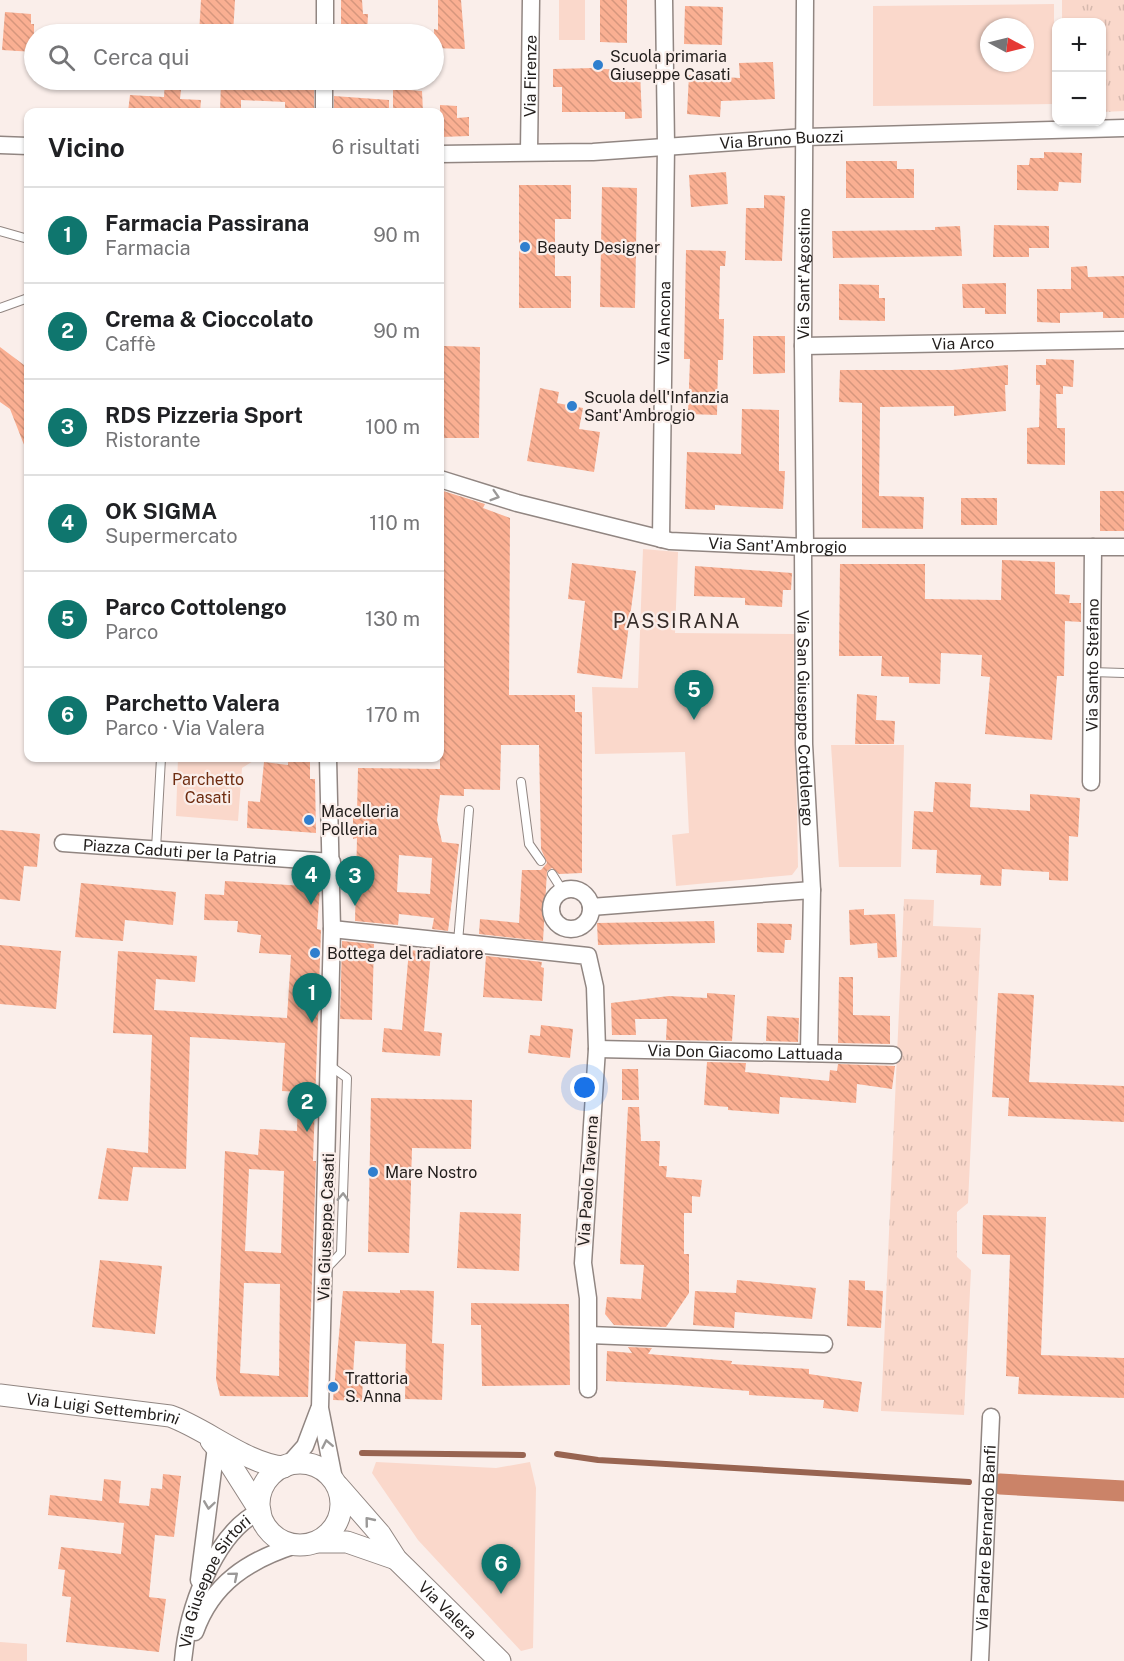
<!DOCTYPE html>
<html lang="it">
<head>
<meta charset="utf-8">
<style>
	body { margin:0; font-family:"Public Sans",sans-serif; background:#f2f2f2; color:#202124 }
	.controls { position:absolute; right:18px; top:18px; display:grid; overflow:hidden; border-radius:12px; box-shadow:0 2px 4px #0004 }
	.controls button { width:54px; height:54px; display:grid; place-items:center; padding:0; border:0; border-bottom:2px solid #e0e0e0; background:#fff; color:#202124; font:30px sans-serif }
	.compass { position:absolute; left:980px; top:18px; width:54px; height:54px; border-radius:50%; background:#fff; box-shadow:0 2px 4px #0004; rotate:97deg }
	.you { position:absolute; left:585px; top:1088px; width:21px; height:21px; margin:-15px; border:4px solid #fff; border-radius:50%; background:#1a73e8; box-shadow:0 0 0 9px #1a73e833 }
	.badge { display:grid; place-items:center; width:39px; height:39px; border-radius:50%; background:#0f766e; color:#fff; font-size:20px; font-weight:700 }
	.pin { position:absolute; translate:-50% -50px; filter:drop-shadow(0 2px 3px #0008) }
	.pin::after { content:''; position:absolute; top:32px; width:21px; height:18px; background:inherit; clip-path:polygon(0 0,100% 0,50% 100%) }
	.list { margin:0; padding:0; list-style:none }
	h2 { display:flex; justify-content:space-between; align-items:center; height:78px; margin:0; padding:0 24px; font-size:26px }
	h2 small { font-size:20px; font-weight:400; color:#757577 }
	.list li { display:grid; grid-template-columns:39px 1fr auto; gap:18px; align-items:center; box-sizing:border-box; height:96px; padding:0 24px; border-top:2px solid #e0e0e0 }
	.list b { display:block; font-size:22px; white-space:nowrap }
	.list p { margin:0; font-size:20px; white-space:nowrap; color:#757577 }
	.list em { font-size:20px; font-style:normal; color:#757577 }
	.icon { flex:none; width:33px; height:33px; fill:none; stroke:currentColor; stroke-width:2; stroke-linecap:round; stroke-linejoin:round }
	.map { position:relative; flex:none; width:1124px; height:1661px; overflow:hidden }
	.search { position:absolute; background:#fff; box-shadow:0 2px 4px #0004; left:24px; top:24px; width:420px; height:66px; display:flex; align-items:center; gap:15px; box-sizing:border-box; padding:0 21px; border-radius:33px; color:#757577; font-size:22px }
	.panel { position:absolute; background:#fff; box-shadow:0 2px 4px #0004; left:24px; top:108px; width:420px; height:654px; border-radius:12px }
	.map>svg:first-child { display:block }
	.grass { fill:url(#grass-tufts) }
	.park { fill:#fad8cb; fill-rule:evenodd }
	.lines { fill:none; stroke-linecap:round; stroke-linejoin:round }
	.stream { stroke:#986451; stroke-width:6 }
	.canal { stroke:#cb8368; stroke-width:21 }
	.building { fill:url(#building-back-hatch); fill-rule:evenodd }
	.service-casing { stroke:#918682; stroke-width:10 }
	.minor-casing { stroke:#918682; stroke-width:19 }
	.tertiary-casing { stroke:#918682; stroke-width:23 }
	.service { stroke:#fff; stroke-width:8 }
	.minor { stroke:#fff; stroke-width:16 }
	.tertiary { stroke:#fff; stroke-width:21 }
	.oneway { stroke:#9b9998 }
	.poi-dot { fill:#2f7fce; stroke:#faeeea; stroke-width:2 }
	.labels { text-anchor:middle; dominant-baseline:central; stroke-width:4.5; stroke-linejoin:round; paint-order:stroke }
	.poi-label { font-size:16px; fill:#211d1b; stroke:#faeeea; text-anchor:start }
	.street-label { font-size:16px; fill:#211d1b; stroke:#faeeea }
	.park-label { font-size:16px; fill:#6f2d11; stroke:#faeeea }
	.quarter-label { font-size:20px; letter-spacing:1.5px; fill:#372e2b; stroke:#faeeea }
</style>
</head>
<body>
<div class="map">
<svg width="1124" height="1661" viewBox="0 0 1124 1661">
	<defs>
		<pattern id="grass-tufts" width="24" height="20" patternUnits="userSpaceOnUse" patternTransform="scale(1.5)"><rect width="24" height="20" fill="#fad8cb"/><path d="M3 7l-1-3M5 7V3M7 7l1-3M15 17l-1-3M17 17v-4M19 17l1-3" fill="none" stroke="#d6b9ae"/></pattern>
		<pattern id="building-back-hatch" width="6" height="6" patternUnits="userSpaceOnUse" patternTransform="scale(1.5)"><rect width="6" height="6" fill="#faaf92"/><path d="M-1 5l2 2M0 0l6 6M5-1l2 2" fill="none" stroke="#d6967d"/></pattern>
	</defs>
	<rect width="100%" height="100%" fill="#faeeea"/>
	<g class="grass">
		<polygon points="1062,0 1124,0 1124,111 1102,112 1102,22 1062,22"/>
		<polygon points="904,899 934,900 933,926 981,928 968,1203 957,1212 957,1257 971,1270 964,1415 881,1411"/>
	</g>
	<g class="park">
		<rect x="559" y="0" width="26" height="40"/>
		<path d="M1054,4V104L873,106V6ZM989,27H1025V63H989Z"/>
		<polygon points="643,549 678,552 675,633 794,634 798,867 792,875 676,886 672,835 689,833 685,752 595,754 592,687 638,688"/>
		<polygon points="831,745 904,745 901,867 839,867"/>
		<polygon points="178,758 258,758 242,768 238,821 176,816"/>
		<polygon points="376,1462 496,1468 530,1462 536,1488 533,1648 521,1651 418,1540 372,1473"/>
		<polygon points="0,1642 27,1644 27,1661 0,1661"/>
	</g>
	<g class="lines">
		<g class="stream">
			<polyline points="362,1453 523,1455"/>
			<polyline points="557,1454 598,1460 969,1482"/>
		</g>
		<polyline class="canal" points="1000,1484 1124,1491"/>
	</g>
	<g class="building">
		<polygon points="201,0 235,0 233,34 199,34"/>
		<polygon points="341,0 362,0 363,14 368,14 367,34 341,34"/>
		<polygon points="438,0 461,0 465,49 434,48 434,29 438,30"/>
		<polygon points="600,0 627,0 627,43 600,42"/>
		<polygon points="685,6 723,7 722,45 684,44"/>
		<polygon points="5,12 31,14 31,24 34,24 34,52 2,50"/>
		<polygon points="773,62 775,99 721,101 720,117 687,114 689,75 740,78 739,63"/>
		<polygon points="594,68 640,72 642,118 625,119 625,112 562,112 562,87 553,87 553,69"/>
		<polygon points="165,80 182,80 180,99 201,100 200,112 128,112 130,95 164,97"/>
		<polygon points="393,80 409,80 409,90 422,91 423,112 393,112"/>
		<polygon points="221,82 268,86 314,85 314,112 285,112 285,102 241,100 241,112 220,112"/>
		<polygon points="334,96 389,100 389,112 334,112"/>
		<polygon points="440,105 457,106 457,118 469,117 469,136 440,137"/>
		<polygon points="1044,152 1082,153 1081,183 1059,182 1058,191 1017,190 1017,165 1029,165 1030,158 1044,158"/>
		<polygon points="846,161 897,161 897,169 914,169 914,198 846,198"/>
		<polygon points="726,172 728,204 691,207 689,175"/>
		<polygon points="519,185 571,185 571,219 555,219 555,276 571,276 571,308 519,308"/>
		<polygon points="602,187 637,188 635,308 600,307"/>
		<polygon points="764,195 785,196 782,261 745,260 746,208 764,208"/>
		<polygon points="994,225 1049,226 1049,248 1029,248 1029,257 993,257"/>
		<polygon points="960,226 962,256 833,258 832,231 935,230 935,227"/>
		<polygon points="686,250 726,251 725,266 720,266 719,319 724,319 723,360 718,360 717,415 688,414 690,359 684,359"/>
		<polygon points="1087,266 1088,277 1124,276 1124,318 1103,318 1103,312 1060,313 1060,323 1037,322 1037,289 1071,289 1071,267"/>
		<polygon points="1006,283 1006,314 985,314 985,308 963,308 962,284"/>
		<polygon points="839,284 879,285 879,298 885,298 885,321 839,320"/>
		<polygon points="753,336 785,336 785,373 753,374"/>
		<polygon points="444,346 480,347 479,438 442,438"/>
		<polygon points="0,347 28,368 28,455 10,409 0,402"/>
		<polygon points="1046,359 1074,360 1073,387 1063,386 1063,394 1056,394 1057,428 1065,428 1065,465 1027,464 1027,428 1039,427 1040,385 1036,385 1036,365 1046,365"/>
		<polygon points="1008,365 1008,385 1005,385 1006,411 954,416 954,406 880,407 879,496 924,497 923,529 862,528 862,403 839,402 840,370 952,370"/>
		<polygon points="540,388 559,392 557,403 583,408 579,429 600,432 594,472 527,461"/>
		<polygon points="742,409 779,410 779,471 785,471 783,509 715,505 715,510 685,509 687,452 741,454"/>
		<path d="M440,490L485,504L483,508L510,518L509,695H575V712H582V873L559,874L552,868L547,871L543,941L479,934L480,919L519,923L522,870H541L547,863L541,849L539,745H501L500,790L464,789V796L440,795L437,820L442,842L459,844L448,931L432,929L434,918L399,914L398,925L355,921L357,838L353,839V812H357L358,768L440,769ZM399,855L432,858L430,894L397,892Z"/>
		<rect x="1100" y="491" width="24" height="40"/>
		<rect x="961" y="498" width="36" height="27"/>
		<polygon points="1002,560 1055,562 1055,594 1070,595 1069,603 1081,603 1081,622 1065,621 1064,676 1057,676 1052,740 985,734 990,677 981,676 982,655 941,653 940,684 909,683 909,677 881,676 882,656 839,656 840,564 925,564 925,599 1001,600"/>
		<polygon points="572,563 636,571 622,679 577,673 585,601 568,599"/>
		<polygon points="695,566 792,573 791,590 783,590 782,607 745,605 745,598 694,596"/>
		<polygon points="857,694 877,696 876,720 895,721 894,744 855,744"/>
		<polygon points="288,758 310,758 310,779 315,779 316,833 247,828 248,801 260,802 264,762 288,765"/>
		<polygon points="935,782 971,784 970,807 1030,811 1030,794 1080,798 1078,837 1069,836 1068,881 1049,880 1049,872 1002,869 1001,886 980,885 981,875 936,873 937,850 912,849 914,811 933,812"/>
		<polygon points="0,830 40,834 37,867 24,866 20,901 0,899"/>
		<path d="M225,881L320,887L317,929L321,930L313,1161H316L308,1397L220,1396L216,1379L225,1151L258,1155L260,1129L297,1131L298,1092L282,1091L285,1043L190,1037L186,1169L133,1167L128,1201L98,1199L107,1148L148,1153L152,1035L113,1033L118,951L197,956L195,982L156,979L154,1010L287,1018L291,955L259,953L261,935L237,932L238,921L204,920L205,894L224,895ZM249,1169L284,1171L281,1253L245,1251ZM244,1283L280,1284L279,1376L240,1373Z"/>
		<polygon points="81,883 176,892 173,925 125,920 123,941 75,937"/>
		<polygon points="864,909 864,915 895,914 897,957 878,958 877,943 850,945 849,910"/>
		<polygon points="714,921 715,943 598,945 597,923"/>
		<polygon points="757,923 792,924 791,940 785,940 784,953 757,952"/>
		<polygon points="342,941 374,944 372,1020 340,1019"/>
		<polygon points="0,945 61,951 56,1009 0,1004"/>
		<polygon points="409,950 431,952 424,1031 442,1033 440,1056 382,1052 384,1028 402,1030"/>
		<polygon points="486,956 542,962 541,967 544,968 542,1001 483,997"/>
		<polygon points="839,977 853,977 853,1015 890,1016 890,1044 838,1043"/>
		<polygon points="707,993 735,995 732,1041 666,1040 667,1019 635,1019 636,1035 612,1035 611,1003 669,996 707,998"/>
		<polygon points="998,993 1034,995 1029,1082 1124,1086 1124,1122 1008,1116 1009,1098 992,1097"/>
		<polygon points="767,1016 799,1018 798,1042 766,1041"/>
		<polygon points="541,1025 573,1029 570,1058 528,1053 530,1035 540,1036"/>
		<polygon points="707,1062 746,1063 745,1072 829,1081 830,1070 837,1071 838,1064 895,1066 892,1089 857,1084 856,1103 780,1097 779,1114 728,1110 728,1107 704,1105"/>
		<polygon points="622,1069 638,1069 639,1100 622,1100"/>
		<polygon points="371,1098 472,1100 471,1149 412,1148 409,1253 368,1252"/>
		<polygon points="628,1107 639,1107 641,1141 660,1141 659,1166 667,1166 666,1177 702,1180 700,1197 692,1196 692,1213 684,1213 684,1254 689,1254 689,1293 666,1327 614,1325 605,1314 607,1297 641,1299 644,1265 620,1264"/>
		<polygon points="460,1212 521,1214 519,1271 457,1268"/>
		<polygon points="983,1215 1046,1217 1041,1355 1124,1358 1124,1398 1018,1394 1019,1377 1006,1376 1010,1255 982,1254"/>
		<polygon points="100,1260 162,1266 155,1334 92,1327"/>
		<polygon points="737,1280 816,1288 812,1319 735,1312 734,1328 693,1325 695,1291 736,1293"/>
		<polygon points="849,1280 865,1281 865,1290 883,1291 881,1328 847,1326"/>
		<polygon points="400,1290 434,1291 432,1343 444,1344 442,1400 405,1399 406,1344 355,1341 353,1376 363,1377 362,1401 333,1400 343,1291 400,1293"/>
		<polygon points="471,1303 569,1304 570,1385 482,1386 481,1325 471,1325"/>
		<polygon points="628,1347 652,1348 648,1354 732,1361 731,1364 809,1369 809,1374 862,1382 858,1412 823,1408 824,1400 749,1395 749,1391 677,1385 606,1381 607,1351 632,1353"/>
		<polygon points="163,1474 181,1476 174,1537 155,1535 149,1597 166,1599 159,1652 66,1642 71,1597 62,1596 65,1570 58,1569 61,1547 121,1554 124,1523 48,1515 50,1495 102,1501 104,1479 121,1481 119,1503 149,1506 151,1488 162,1489"/>
	</g>
	<g class="lines">
		<defs>
			<g id="service">
				<polyline points="0,231 28,239"/>
				<polyline points="0,308 28,298"/>
				<polyline points="1091,672 1124,673"/>
				<polyline points="521,782 529,844 541,861"/>
				<polyline points="156,849 161,758"/>
				<polyline points="552,874 559,885 560,893"/>
				<polyline points="458,942 469,810"/>
				<polyline points="325,1270 341,1253 347,1078 329,1065"/>
			</g>
			<g id="minor">
				<polyline points="325,34 325,0"/>
				<polyline points="324,112 324,80"/>
				<polyline points="0,145 28,146"/>
				<path id="s1" d="M529,152L531,0"/>
				<path id="s2" d="M440,154L593,152L805,137L1124,128"/>
				<path id="s3" d="M803,346L1124,340"/>
				<path id="s4" d="M440,479L517,503L670,541L805,547H1124"/>
				<path id="s5" d="M661,539L666,145L664,0"/>
				<path id="s6" d="M803,546L804,744L812,890L809,1053"/>
				<path id="s7" d="M805,547L803,346L805,0"/>
				<polyline points="328,758 332,929 320,1408 334,1479"/>
				<path id="s8" d="M1091,782L1093,547"/>
				<path id="s9" d="M63,843L332,862"/>
				<circle cx="571" cy="909" r="20"/>
				<polyline points="591,907 812,890"/>
				<polyline points="332,929 588,956 595,987 597,1049 583,1263 588,1298 588,1389"/>
				<path id="s10" d="M597,1049L893,1055"/>
				<polyline points="589,1335 824,1344"/>
				<polyline points="289,1464 305,1446 319,1409"/>
				<polyline points="199,1580 216,1447"/>
				<path d="M195,1632C212,1583 249,1560 296,1545"/>
				<path id="s11" d="M183,1661C187,1612 213,1534 260,1511"/>
				<path id="s12" d="M980,1661L991,1417"/>
			</g>
			<g id="tertiary">
				<path id="s13" d="M0,1395L170,1416C205,1428 248,1465 284,1467"/>
				<polyline points="211,1441 227,1459 260,1511"/>
				<circle cx="300" cy="1504" r="41"/>
				<path id="s14" d="M338,1486L380,1534L396,1559L500,1661"/>
				<polyline points="317,1542 347,1542 396,1559"/>
			</g>
		</defs>
		<use href="#service" class="service-casing"/>
		<use href="#minor" class="minor-casing"/>
		<use href="#tertiary" class="tertiary-casing"/>
		<use href="#service" class="service"/>
		<use href="#minor" class="minor"/>
		<use href="#tertiary" class="tertiary"/>
	</g>
	<defs><path id="oneway-chevron" d="M-2-3.5L2.5 0L-2 3.5" fill="none" stroke-width="1.6" stroke-linecap="round" stroke-linejoin="round" transform="scale(1.5)"/></defs>
	<g class="oneway">
		<use href="#oneway-chevron" transform="translate(495 496) rotate(17)"/>
		<use href="#oneway-chevron" transform="translate(343 1197) rotate(-88)"/>
		<use href="#oneway-chevron" transform="translate(327 1444) rotate(-101)"/>
		<use href="#oneway-chevron" transform="translate(209 1505) rotate(98)"/>
		<use href="#oneway-chevron" transform="translate(369 1521) rotate(-129)"/>
		<use href="#oneway-chevron" transform="translate(234 1576) rotate(-40)"/>
	</g>
	<g class="poi-dot">
		<circle cx="598" cy="65" r="6"/>
		<circle cx="525" cy="247" r="6"/>
		<circle cx="572" cy="406" r="6"/>
		<circle cx="309" cy="820" r="6"/>
		<circle cx="315" cy="953" r="6"/>
		<circle cx="373" cy="1172" r="6"/>
		<circle cx="333" cy="1387" r="6"/>
	</g>
	<g class="labels">
		<g class="poi-label">
			<text x="610" y="56">Scuola primaria<tspan x="610" dy="18">Giuseppe Casati</tspan></text>
			<text x="537" y="247">Beauty Designer</text>
			<text x="584" y="397">Scuola dell'Infanzia<tspan x="584" dy="18">Sant'Ambrogio</tspan></text>
			<text x="321" y="811">Macelleria<tspan x="321" dy="18">Polleria</tspan></text>
			<text x="327" y="953">Bottega del radiatore</text>
			<text x="385" y="1172">Mare Nostro</text>
			<text x="345" y="1378">Trattoria<tspan x="345" dy="18">S. Anna</tspan></text>
		</g>
		<g class="street-label">
			<text stroke="none"><textPath href="#s1" startOffset="76">Via Firenze</textPath></text>
			<text stroke="none"><textPath href="#s2" startOffset="342">Via Bruno Buozzi</textPath></text>
			<text stroke="none"><textPath href="#s7" startOffset="273">Via Sant'Agostino</textPath></text>
			<text stroke="none"><textPath href="#s5" startOffset="216">Via Ancona</textPath></text>
			<text stroke="none"><textPath href="#s3" startOffset="160">Via Arco</textPath></text>
			<text stroke="none"><textPath href="#s4" startOffset="346">Via Sant'Ambrogio</textPath></text>
			<text stroke="none"><textPath href="#s8" startOffset="117">Via Santo Stefano</textPath></text>
			<text stroke="none"><textPath href="#s6" startOffset="172">Via San Giuseppe Cottolengo</textPath></text>
			<text stroke="none"><textPath href="#s9" startOffset="117">Piazza Caduti per la Patria</textPath></text>
			<text stroke="none"><textPath href="#s10" startOffset="148">Via Don Giacomo Lattuada</textPath></text>
			<text transform="translate(588 1181) rotate(-86)">Via Paolo Taverna</text>
			<text transform="translate(326 1227) rotate(-88)">Via Giuseppe Casati</text>
			<text stroke="none"><textPath href="#s13" startOffset="104">Via Luigi Settembrini</textPath></text>
			<text stroke="none"><textPath href="#s12" startOffset="123">Via Padre Bernardo Banfi</textPath></text>
			<text stroke="none"><textPath href="#s11" startOffset="87">Via Giuseppe Sirtori</textPath></text>
			<text stroke="none"><textPath href="#s14" startOffset="166">Via Valera</textPath></text>
		</g>
		<g class="park-label">
			<text x="208" y="779">Parchetto<tspan x="208" dy="18">Casati</tspan></text>
		</g>
		<g class="quarter-label">
			<text x="677" y="621">PASSIRANA</text>
		</g>
	</g>
</svg>
<div class="controls">
<button>+</button>
<button>−</button>
</div>
<svg class="compass" viewBox="-18 -18 36 36"><path d="M0-13l5 13h-10z" fill="#e53935"/><path d="M0 13l5-13h-10z" fill="#757577"/></svg>
<div class="you"></div>
<div class="pin badge" style="left:312px;top:1023px">1</div>
<div class="pin badge" style="left:307px;top:1132px">2</div>
<div class="pin badge" style="left:355px;top:906px">3</div>
<div class="pin badge" style="left:311px;top:905px">4</div>
<div class="pin badge" style="left:694px;top:720px">5</div>
<div class="pin badge" style="left:501px;top:1594px">6</div>
<div class="search"><svg class="icon" aria-label="search" viewBox="0 0 24 24"><circle cx="10" cy="10" r="6"/><path d="M15 15l6 6"/></svg>Cerca qui</div>
<section class="panel">
<h2>Vicino<small>6 risultati</small></h2>
<ul class="list">
<li><span class="badge">1</span><div><b>Farmacia Passirana</b><p>Farmacia</p></div><em>90 m</em></li>
<li><span class="badge">2</span><div><b>Crema &amp; Cioccolato</b><p>Caffè</p></div><em>90 m</em></li>
<li><span class="badge">3</span><div><b>RDS Pizzeria Sport</b><p>Ristorante</p></div><em>100 m</em></li>
<li><span class="badge">4</span><div><b>OK SIGMA</b><p>Supermercato</p></div><em>110 m</em></li>
<li><span class="badge">5</span><div><b>Parco Cottolengo</b><p>Parco</p></div><em>130 m</em></li>
<li><span class="badge">6</span><div><b>Parchetto Valera</b><p>Parco · Via Valera</p></div><em>170 m</em></li>
</ul>
</section>
</div>
</body>
</html>
